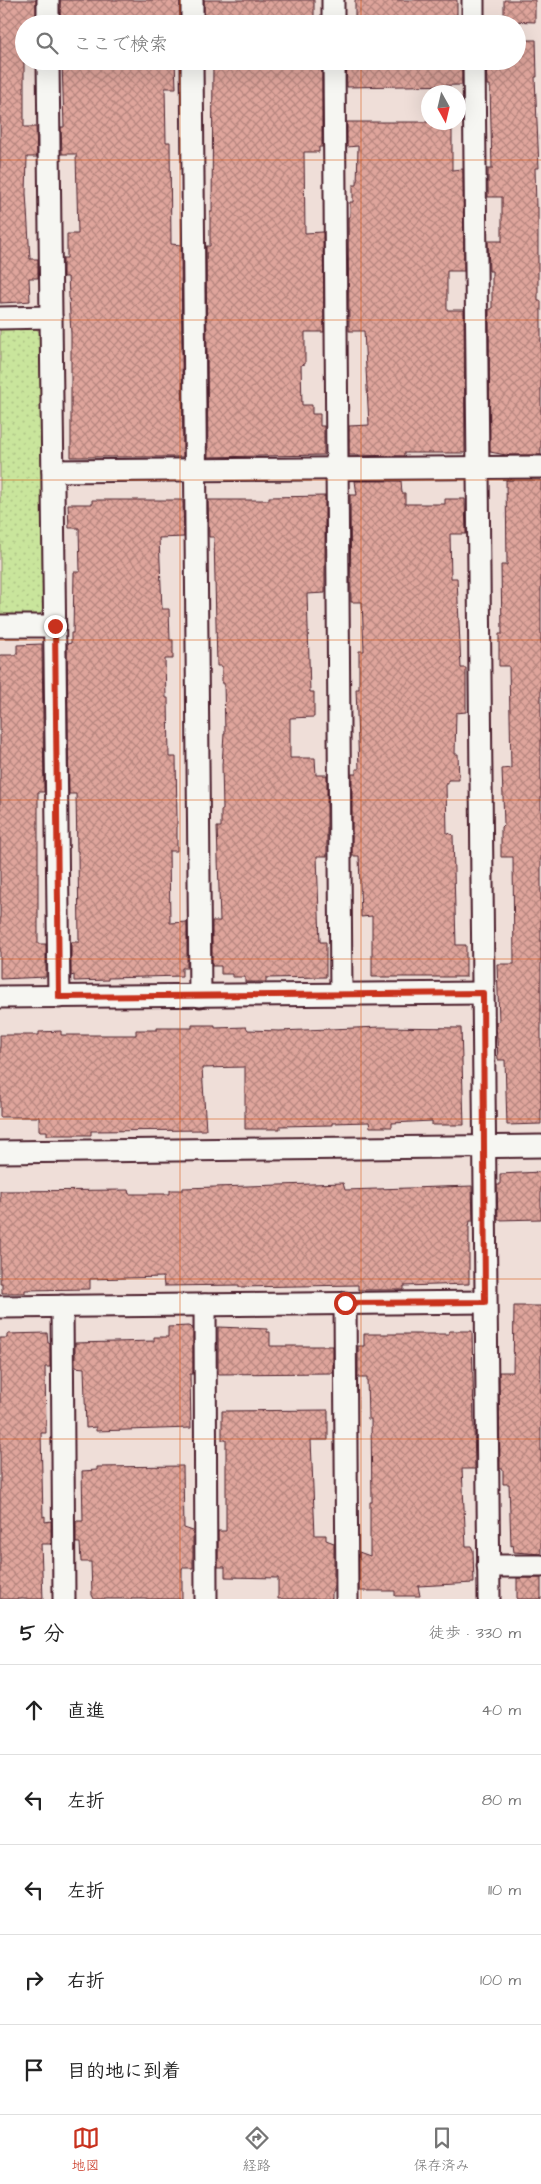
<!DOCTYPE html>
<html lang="ja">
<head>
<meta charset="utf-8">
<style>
	body { margin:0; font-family:"Architects Daughter","Klee One",sans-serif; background:#f2f2f2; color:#222 }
	.compass { position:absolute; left:421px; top:85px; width:45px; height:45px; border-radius:50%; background:#fff; box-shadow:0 5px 20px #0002; rotate:172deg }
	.stop { position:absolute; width:15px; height:15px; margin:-11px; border:4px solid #c8321e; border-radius:50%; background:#fff }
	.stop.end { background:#c8321e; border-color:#fff; box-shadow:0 1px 5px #0008 }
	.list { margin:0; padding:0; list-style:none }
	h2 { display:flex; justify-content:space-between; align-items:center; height:65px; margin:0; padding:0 20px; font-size:21px }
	h2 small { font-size:16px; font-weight:400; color:#767676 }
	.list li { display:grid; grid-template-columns:32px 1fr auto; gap:15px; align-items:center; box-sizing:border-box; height:90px; padding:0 20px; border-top:1px solid #e0e0e0 }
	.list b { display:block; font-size:19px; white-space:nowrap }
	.list em { font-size:16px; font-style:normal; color:#767676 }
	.icon { flex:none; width:28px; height:28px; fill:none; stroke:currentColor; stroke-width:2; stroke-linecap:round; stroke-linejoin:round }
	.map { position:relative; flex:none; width:541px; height:1599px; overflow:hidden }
	.search { position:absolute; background:#fff; box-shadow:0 5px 20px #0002; left:15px; right:15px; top:15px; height:55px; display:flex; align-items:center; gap:12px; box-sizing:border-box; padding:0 18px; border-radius:28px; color:#767676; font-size:19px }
	.sheet { height:515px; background:#fff }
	nav { display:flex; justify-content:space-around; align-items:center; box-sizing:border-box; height:70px; border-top:1px solid #e0e0e0; background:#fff; font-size:14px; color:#767676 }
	nav a { display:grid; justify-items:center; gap:2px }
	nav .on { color:#c8321e }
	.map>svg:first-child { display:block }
	.park { fill:url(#park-dots); stroke:#8a8264 }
	.building { fill:url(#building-cross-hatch); stroke:#4a1f2b }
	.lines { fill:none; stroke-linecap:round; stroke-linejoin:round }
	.minor-casing { stroke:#4a1f2b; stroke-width:25 }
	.minor { stroke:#f6f6f2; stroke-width:21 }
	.route { stroke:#c8321e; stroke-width:6 }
	.grid { fill:none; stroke:#d8530f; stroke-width:1; stroke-opacity:0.55 }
</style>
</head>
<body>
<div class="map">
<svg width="541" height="1599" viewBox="0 0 541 1599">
	<defs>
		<pattern id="park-dots" width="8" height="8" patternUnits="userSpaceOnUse" patternTransform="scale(1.25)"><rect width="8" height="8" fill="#c9e59c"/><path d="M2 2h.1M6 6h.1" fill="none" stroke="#aec487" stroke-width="1.8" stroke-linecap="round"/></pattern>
		<pattern id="building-cross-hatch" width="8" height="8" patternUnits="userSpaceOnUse" patternTransform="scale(1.25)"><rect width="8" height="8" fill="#dfa59c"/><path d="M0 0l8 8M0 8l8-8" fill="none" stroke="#b7867f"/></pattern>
	</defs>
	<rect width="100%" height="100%" fill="#efded8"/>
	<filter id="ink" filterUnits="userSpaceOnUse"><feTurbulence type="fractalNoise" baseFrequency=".02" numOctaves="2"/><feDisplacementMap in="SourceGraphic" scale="10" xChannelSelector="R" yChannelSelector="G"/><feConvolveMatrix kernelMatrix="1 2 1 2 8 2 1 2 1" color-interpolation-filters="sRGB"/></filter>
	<g filter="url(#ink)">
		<path class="park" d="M0,326C13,326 36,321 41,335L44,608L39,616L0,618Z"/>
		<g class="building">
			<polygon points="0,0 36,0 36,24 24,24 24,127 36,127 37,157 27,157 26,193 30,259 38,259 38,278 29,278 30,301 20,302 0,303"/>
			<polygon points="60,0 180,0 180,23 60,24"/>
			<polygon points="204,0 314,0 314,23 204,24"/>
			<polygon points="355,0 457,0 457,20 395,20 395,21 388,21 388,24 359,24 359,22 355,22"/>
			<polygon points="504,0 535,0 535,22 508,21 508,19 504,19"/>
			<polygon points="517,40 536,40 537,77 535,77 539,168 535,168 536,207 538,207 538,301 541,301 541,455 506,455 490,452 489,309 492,309 492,271 489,271 488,241 502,241 502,197 488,197 488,169 492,169 490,85 487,85 486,61 517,61"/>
			<polygon points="62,61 175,61 176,88 165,88 166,142 170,142 171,244 181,245 183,457 71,457 71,334 68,277 63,277 63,258 67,258 67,234 78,234 76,154 62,154 61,127 64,127"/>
			<polygon points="213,61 322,61 322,147 319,147 319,152 304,152 305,233 323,232 324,332 305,332 305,364 301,365 302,405 312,405 312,414 320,414 320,426 324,426 324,455 208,457 206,246 210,246 210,212 212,212"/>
			<polygon points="346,61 462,61 462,85 347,87"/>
			<polygon points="347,122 452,122 452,170 463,169 464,271 447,271 447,310 464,310 465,453 404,453 404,456 349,455 349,426 369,425 364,331 349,331 348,217 350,217 350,202 353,202 353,185 357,185 358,146 347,147"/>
			<polygon points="506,480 541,480 541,1124 507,1125 505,1060 498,1060 496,1022 499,1021 497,964 514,964 513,857 501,857 501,827 504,824 502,769 511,768 509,666 499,666 499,634 502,634 501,565 507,565"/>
			<polygon points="355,481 401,481 402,493 405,493 405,504 445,504 445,499 465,499 466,534 450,534 451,578 457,578 461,668 466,668 466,712 456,713 455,754 458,754 459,780 448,780 448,784 446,784 447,833 453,835 456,945 466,945 466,977 372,977 372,916 361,917 359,856 352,856 352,774 356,774 356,769 359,769 356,689 359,689 359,651 364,651 362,602 351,602 350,495 357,495"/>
			<polygon points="325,496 325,593 307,594 310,692 314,692 314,717 290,718 290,758 315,758 316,775 327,775 327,856 317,856 320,942 326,942 326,977 266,978 266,982 245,982 245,977 232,977 232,974 221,974 221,966 212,966 212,921 220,921 217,827 221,827 221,810 223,810 222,765 224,734 225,734 224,683 222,683 222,666 217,666 214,537 209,537 208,500 269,500 269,497"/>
			<polygon points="92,500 183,500 184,537 159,538 162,609 169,609 170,640 173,640 173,659 165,659 166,698 168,698 169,757 176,757 177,819 177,851 169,851 170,923 187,922 187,968 182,968 182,976 108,978 108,980 74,981 74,975 71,976 71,942 79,942 78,851 77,851 76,794 69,794 67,644 71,643 71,633 73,633 74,572 80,572 79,528 69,528 68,504 92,504"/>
			<polygon points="42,644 44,792 38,792 38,944 46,944 46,977 0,979 0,655 17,655 17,645"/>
			<polygon points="192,1025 215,1025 215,1028 246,1027 248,1030 279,1031 380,1027 461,1028 464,1125 432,1125 432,1121 392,1123 392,1127 370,1127 369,1122 332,1123 332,1125 280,1126 280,1129 245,1129 245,1067 202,1068 206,1130 91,1131 91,1135 47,1135 47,1131 39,1131 39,1117 0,1117 0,1035 39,1035 39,1032 61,1031 61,1035 136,1035 136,1030 157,1030 157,1028 192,1028"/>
			<polygon points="541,1172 541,1219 498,1220 497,1185 500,1185 500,1174"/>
			<polygon points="343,1183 345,1190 472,1186 473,1221 470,1221 469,1227 469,1284 404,1286 404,1290 358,1290 358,1285 239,1287 239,1285 164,1286 163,1277 90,1279 90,1289 25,1290 25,1293 2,1293 2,1283 0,1283 0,1191 128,1190 129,1194 170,1194 170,1190 183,1190 183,1188"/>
			<polygon points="514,1306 541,1306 541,1554 514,1552 513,1545 511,1546 509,1484 503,1484 503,1469 500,1469 499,1372 513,1372"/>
			<polygon points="188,1326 193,1328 193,1374 190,1374 191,1428 96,1431 96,1427 86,1428 84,1368 75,1367 75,1343 154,1341 154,1337 168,1337 168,1327"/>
			<polygon points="218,1327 267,1329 267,1332 270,1332 270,1346 333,1346 333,1373 218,1374"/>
			<polygon points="449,1331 472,1331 475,1469 462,1469 466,1546 471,1546 473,1550 474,1583 418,1586 420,1596 395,1596 395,1591 359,1591 359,1552 370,1556 370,1502 372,1502 371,1419 368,1419 367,1378 358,1378 358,1346 364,1346 364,1334 449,1334"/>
			<polygon points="47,1333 48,1343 50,1343 50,1367 45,1367 46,1433 41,1433 43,1517 45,1516 45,1522 51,1521 51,1544 41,1544 43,1599 0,1599 0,1338 7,1338 7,1334"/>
			<polygon points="328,1410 328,1440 311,1440 315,1535 326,1535 326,1540 334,1543 334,1592 332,1592 332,1599 278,1599 278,1578 225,1577 225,1567 218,1567 218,1531 226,1531 226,1440 222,1440 222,1411"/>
			<polygon points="183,1466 184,1528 193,1531 193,1568 182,1568 182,1599 94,1599 92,1595 91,1562 81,1562 80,1543 76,1543 76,1521 83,1521 82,1471 97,1470 97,1467"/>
			<rect x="517" y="1578" width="24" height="21"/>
		</g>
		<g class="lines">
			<defs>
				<g id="minor">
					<polyline points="48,0 48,24"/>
					<polyline points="192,0 192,24"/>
					<polyline points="333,0 333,24"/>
					<polyline points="473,0 473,24"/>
					<polyline points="48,61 59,997"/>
					<polyline points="192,61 200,996"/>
					<polyline points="334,61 341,994"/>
					<polyline points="474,61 489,1599"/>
					<polyline points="0,318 51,317"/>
					<polyline points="53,471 541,467"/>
					<polyline points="0,626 55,626"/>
					<polyline points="0,997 483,993"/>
					<polyline points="0,1152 541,1146"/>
					<polyline points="345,1303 347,1599"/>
					<polyline points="205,1305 206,1599"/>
					<polyline points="62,1306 64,1599"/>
					<polyline points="0,1307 485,1302"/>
					<polyline points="488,1566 541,1566"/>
				</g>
			</defs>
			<use href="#minor" class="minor-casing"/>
			<use href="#minor" class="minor"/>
		</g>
	</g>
	<g class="lines" filter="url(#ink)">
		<polyline class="route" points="55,626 59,997 483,993 485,1302 345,1303"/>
	</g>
	<path class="grid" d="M180,0V24M361,0V24M180,61V1599M361,61V1599M0,160H541M0,320H541M0,480H541M0,640H541M0,800H541M0,959H541M0,1119H541M0,1279H541M0,1439H541"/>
</svg>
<svg class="compass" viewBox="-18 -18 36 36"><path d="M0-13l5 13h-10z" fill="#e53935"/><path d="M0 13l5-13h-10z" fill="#767676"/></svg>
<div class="stop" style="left:345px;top:1303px"></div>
<div class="stop end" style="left:55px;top:626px"></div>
<div class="search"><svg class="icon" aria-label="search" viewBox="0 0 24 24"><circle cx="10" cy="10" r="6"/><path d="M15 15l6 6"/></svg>ここで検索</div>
</div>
<section class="sheet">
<h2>5 分<small>徒歩 · 330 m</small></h2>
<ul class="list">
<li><svg class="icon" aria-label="ahead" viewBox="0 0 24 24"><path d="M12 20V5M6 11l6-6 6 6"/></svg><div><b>直進</b></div><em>40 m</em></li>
<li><svg class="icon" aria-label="left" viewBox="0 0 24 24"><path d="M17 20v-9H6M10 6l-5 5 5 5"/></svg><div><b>左折</b></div><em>80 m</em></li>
<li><svg class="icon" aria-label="left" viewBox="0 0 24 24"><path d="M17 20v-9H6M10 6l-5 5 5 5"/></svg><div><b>左折</b></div><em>110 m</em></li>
<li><svg class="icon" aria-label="right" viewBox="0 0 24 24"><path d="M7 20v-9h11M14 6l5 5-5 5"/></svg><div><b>右折</b></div><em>100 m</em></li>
<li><svg class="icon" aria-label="arrive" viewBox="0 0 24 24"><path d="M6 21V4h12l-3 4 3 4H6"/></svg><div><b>目的地に到着</b></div></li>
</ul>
</section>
<nav>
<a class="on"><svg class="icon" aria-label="map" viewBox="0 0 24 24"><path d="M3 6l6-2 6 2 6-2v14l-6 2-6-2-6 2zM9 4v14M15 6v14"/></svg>地図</a>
<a><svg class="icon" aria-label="directions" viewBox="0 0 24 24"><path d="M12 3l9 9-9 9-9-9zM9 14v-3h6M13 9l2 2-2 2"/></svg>経路</a>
<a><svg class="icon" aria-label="saved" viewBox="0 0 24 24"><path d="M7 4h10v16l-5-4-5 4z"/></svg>保存済み</a>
</nav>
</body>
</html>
